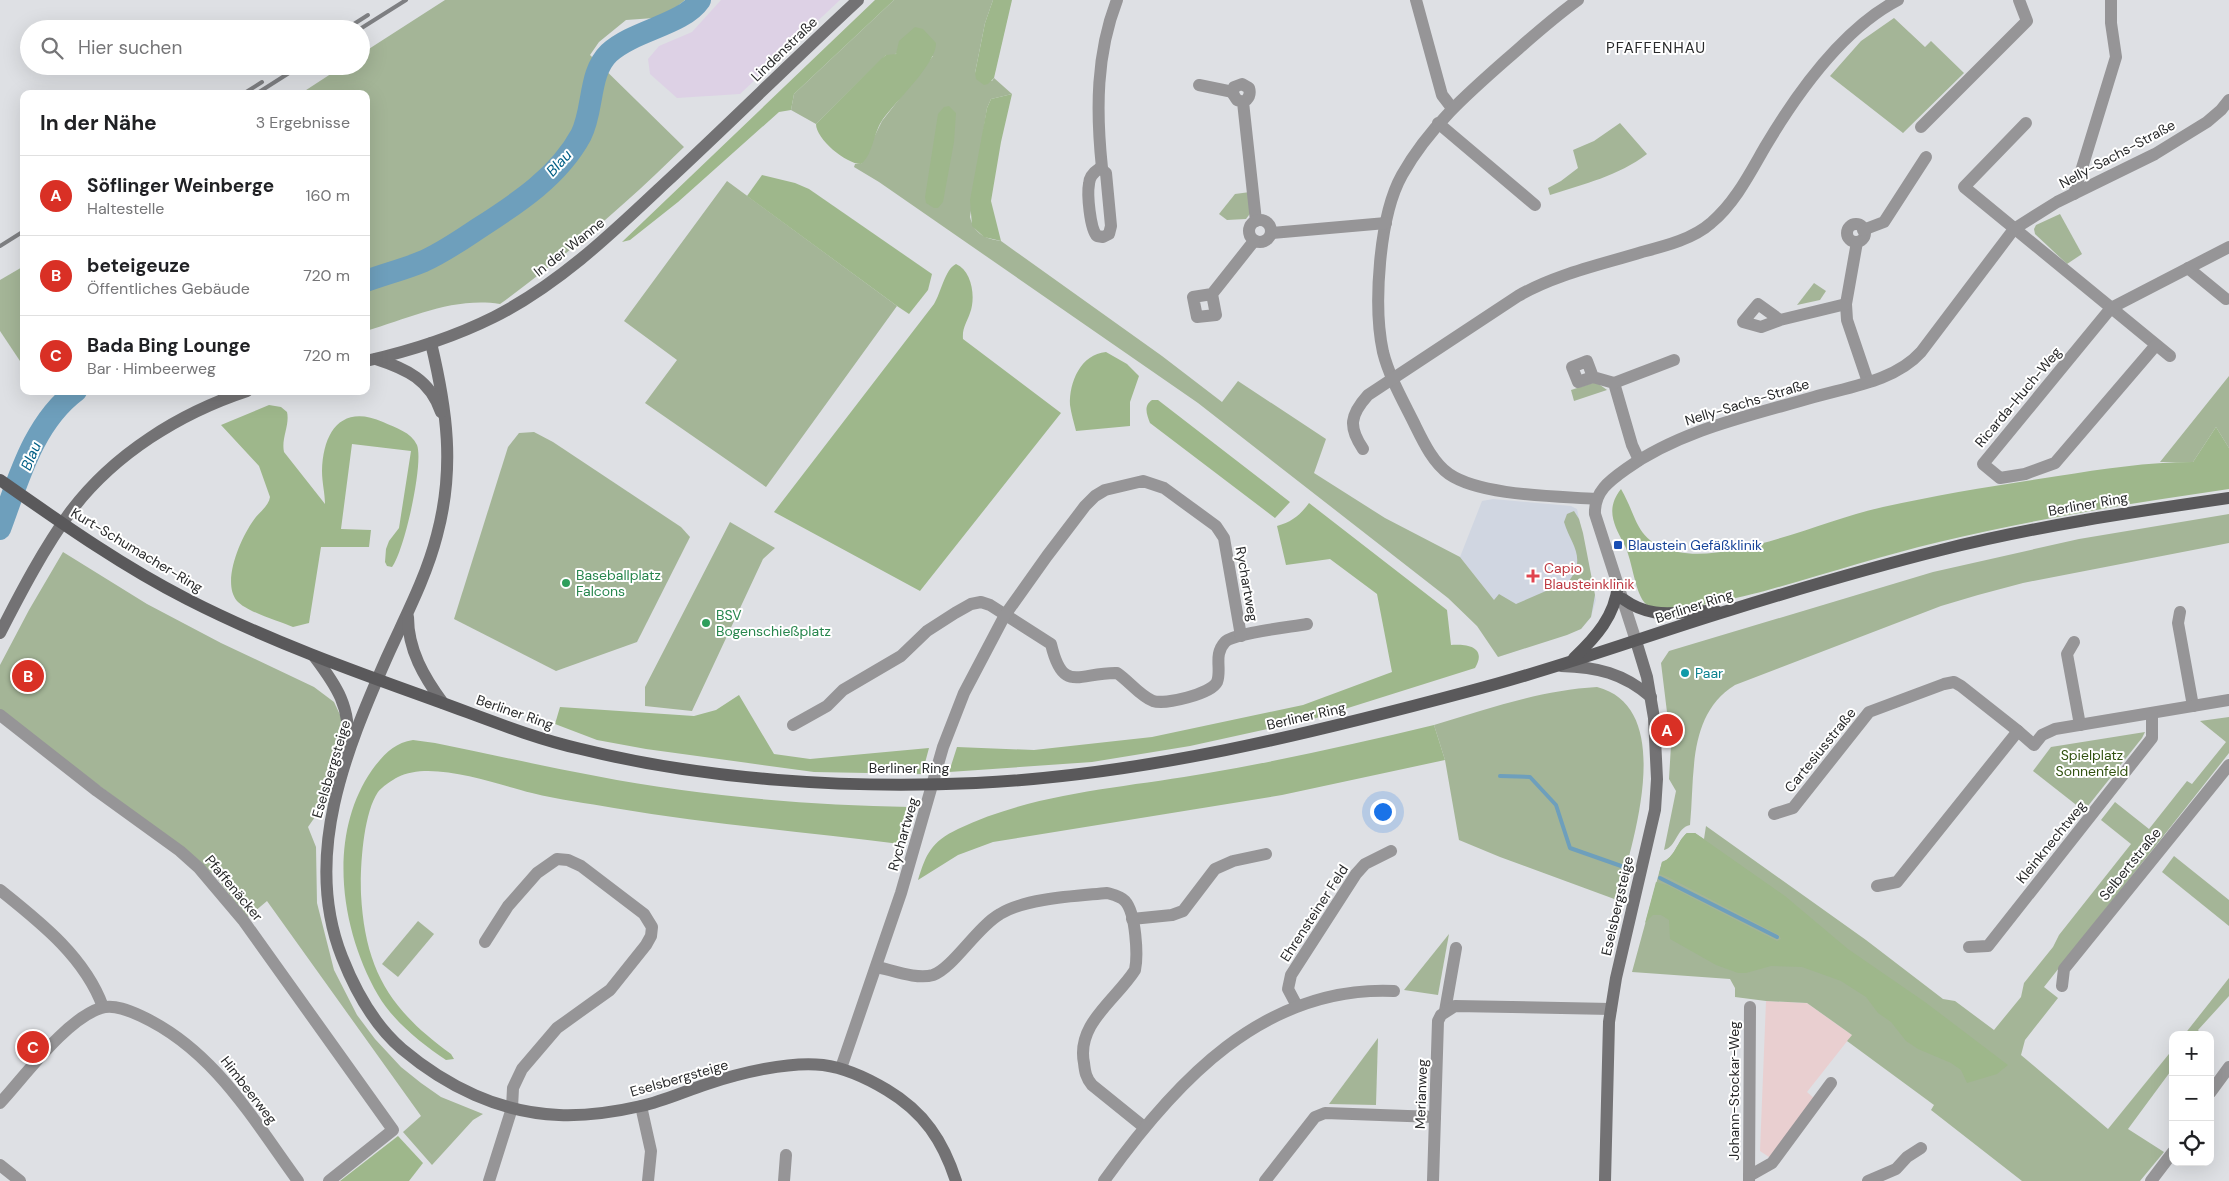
<!DOCTYPE html>
<html lang="de">
<head>
<meta charset="utf-8">
<style>
	body { margin:0; font-family:"DM Sans",sans-serif; background:#f2f2f2; color:#202124 }
	.controls { position:absolute; right:15px; bottom:15px; display:grid; overflow:hidden; border-radius:10px; box-shadow:0 5px 20px #0002 }
	.controls button { width:45px; height:45px; display:grid; place-items:center; padding:0; border:0; border-bottom:1px solid #e0e0e0; background:#fff; color:#202124; font:25px sans-serif }
	.you { position:absolute; left:1382px; top:811px; width:18px; height:18px; margin:-12px; border:4px solid #fff; border-radius:50%; background:#1a73e8; box-shadow:0 0 0 8px #1a73e833 }
	.badge { display:grid; place-items:center; width:32px; height:32px; border-radius:50%; background:#d93025; color:#fff; font-size:16px; font-weight:700 }
	.pin { position:absolute; translate:-50% -50%; border:2px solid #fff; box-shadow:0 1px 5px #0006 }
	.list { margin:0; padding:0; list-style:none }
	h2 { display:flex; justify-content:space-between; align-items:center; height:65px; margin:0; padding:0 20px; font-size:21px }
	h2 small { font-size:16px; font-weight:400; color:#757577 }
	.list li { display:grid; grid-template-columns:32px 1fr auto; gap:15px; align-items:center; box-sizing:border-box; height:80px; padding:0 20px; border-top:1px solid #e0e0e0 }
	.list b { display:block; font-size:19px; white-space:nowrap }
	.list p { margin:0; font-size:16px; white-space:nowrap; color:#757577 }
	.list em { font-size:16px; font-style:normal; color:#757577 }
	.icon { flex:none; width:28px; height:28px; fill:none; stroke:currentColor; stroke-width:2; stroke-linecap:round; stroke-linejoin:round }
	.map { position:relative; flex:none; width:2229px; height:1181px; overflow:hidden }
	.search { position:absolute; background:#fff; box-shadow:0 5px 20px #0002; left:20px; top:20px; width:350px; height:55px; display:flex; align-items:center; gap:12px; box-sizing:border-box; padding:0 18px; border-radius:28px; color:#757577; font-size:19px }
	.panel { position:absolute; background:#fff; box-shadow:0 5px 20px #0002; left:20px; top:90px; width:350px; height:305px; border-radius:10px }
	.map>svg:first-child { display:block }
	.commercial { fill:#ddd1e5 }
	.built { fill:#d0d6e1 }
	.education { fill:#e9cfd0 }
	.green { fill:#a4b597 }
	.forest { fill:#9eb78b }
	.lines { fill:none; stroke-linecap:round; stroke-linejoin:round }
	.stream { stroke:#6e9fbc; stroke-width:4 }
	.river { stroke:#6e9fbc; stroke-width:22 }
	.street { stroke:#969597; stroke-width:12 }
	.secondary { stroke:#737274; stroke-width:12 }
	.primary { stroke:#5a595b; stroke-width:12 }
	.rail { stroke:#7e7f82; stroke-width:4 }
	.transit-dot { fill:#1a4fb4; stroke:#fff; stroke-width:2 }
	.health-dot { fill:#e0444e; stroke:#fff; stroke-width:2 }
	.leisure-dot { fill:#2e9e5b; stroke:#fff; stroke-width:2 }
	.culture-dot { fill:#0f9aa8; stroke:#fff; stroke-width:2 }
	.labels { text-anchor:middle; dominant-baseline:central; stroke-width:4; stroke-linejoin:round; paint-order:stroke }
	.street-label { font-size:14px; fill:#28292a; stroke:#fff }
	.transit-label { font-size:14px; fill:#164399; stroke:#fff; text-anchor:start }
	.health-label { font-size:14px; fill:#be3a42; stroke:#fff; text-anchor:start }
	.leisure-label { font-size:14px; fill:#27864d; stroke:#fff; text-anchor:start }
	.culture-label { font-size:14px; fill:#0d838f; stroke:#fff; text-anchor:start }
	.park-label { font-size:14px; fill:#325211; stroke:#fff }
	.neighbourhood-label { font-size:15px; letter-spacing:1px; fill:#28292a; stroke:#fff }
	.water-label { font-size:15px; font-style:italic; fill:#005e85; stroke:#fff }
</style>
</head>
<body>
<div class="map">
<svg width="2229" height="1181" viewBox="0 0 2229 1181">
	<rect width="100%" height="100%" fill="#dee0e4"/>
	<polygon class="commercial" points="721,0 840,0 740,94 677,98 650,74 648,59 659,46 692,32"/>
	<polygon class="built" points="1493,499 1571,506 1577,509 1596,600 1591,617 1581,629 1498,657 1494,600 1460,557 1482,501"/>
	<polygon class="education" points="1766,1001 1807,1003 1852,1035 1807,1092 1815,1099 1769,1157 1760,1151"/>
	<g class="green">
		<path d="M445,0H685L670,12L654,18L626,20L599,42L590,55L684,147C626,204 566,256 500,304C452,297 411,318 366,331V94H300L343,66H361V54Z"/>
		<path d="M894,0H993L985,23L975,73L992,81L994,78L1012,94L991,99L987,108L970,217C974,234 986,239 1001,241L1162,356L1222,402L1238,381L1326,439L1314,473L1385,518L1460,557L1494,600L1499,594L1516,604L1569,581C1587,557 1571,545 1564,522L1567,514L1574,511L1579,519L1583,533L1595,595L1591,617L1581,629L1567,635L1498,657L1477,626L1448,598L1198,403L879,182L854,167L855,164H861L882,121L933,56L898,52L893,56L886,55L816,124L791,110L794,94Z"/>
		<polygon points="1894,18 1925,47 1931,41 1964,73 1903,133 1830,76 1861,41"/>
		<path d="M1620,123L1647,154C1618,176 1584,184 1550,195L1548,188L1561,181L1578,168L1573,150L1594,141Z"/>
		<polygon points="727,181 897,306 766,487 645,403 677,360 624,321"/>
		<polygon points="1250,192 1252,211 1246,219 1227,220 1219,214 1235,194"/>
		<polygon points="2060,214 2082,254 2067,264 2035,234 2034,229 2036,225"/>
		<polygon points="24,266 24,367 0,331 0,280"/>
		<polygon points="1814,283 1826,291 1820,300 1797,305"/>
		<polygon points="2229,376 2229,448 2216,427 2193,462 2160,462"/>
		<polygon points="1596,382 1607,390 1574,401 1571,390"/>
		<polygon points="534,432 553,442 681,527 690,537 637,642 556,671 454,619 508,447 519,433"/>
		<path d="M2229,514V543L2023,583L1978,595L1941,606L1735,685C1687,715 1695,775 1690,825C1676,828 1677,847 1664,850L1676,791L1669,779L1671,745L1661,663L1669,651L1933,572L2079,539Z"/>
		<polygon points="730,522 775,548 763,559 692,711 645,706 645,687"/>
		<polygon points="63,552 147,604 221,643 314,687 334,702 342,719 342,740 324,804 308,827 316,847 317,903 334,970 357,1015 375,1039 401,1067 421,1083 441,1097 483,1114 473,1120 432,1165 403,1132 421,1116 267,901 247,918 216,877 194,857 0,711 0,665 29,610"/>
		<path d="M1597,687C1678,708 1632,845 1617,900L1500,857L1459,840L1445,760L1434,725C1488,709 1541,690 1597,687Z"/>
		<path d="M2229,717V753L2044,987L2058,998L2025,1040L2021,1055L2108,1129L2173,1049V1068L2128,1129L2164,1152L2140,1181H2022L1931,1110L1934,1105L1847,1041L1852,1035L1807,1003L1766,1001L1735,997V988L1730,979L1632,972L1662,862C1675,858 1677,841 1687,833H1695L1704,839L1706,826L1866,940L1943,999L1955,1001L1994,1030L2021,997L2024,983L2053,947L2059,935L2131,844L2101,820L2115,802L2149,829L2187,781L2192,784L2226,742L2200,721Z"/>
		<polygon points="2145,732 2142,738 2084,811 2033,771 2051,747"/>
		<polygon points="2174,856 2229,900 2229,926 2162,872"/>
		<polygon points="418,921 434,934 398,977 382,964"/>
		<polygon points="1449,934 1438,995 1404,990"/>
		<polygon points="2229,978 2229,996 2198,1030 2202,1035 2184,1035"/>
		<polygon points="1378,1038 1376,1105 1329,1104"/>
	</g>
	<g class="forest">
		<polygon points="875,0 894,0 794,94 791,110 779,112 678,202 630,240 622,242"/>
		<polygon points="993,0 1012,0 994,78 988,84 984,85 976,79 975,73 985,23"/>
		<path d="M915,27L923,29L936,43C937,63 896,101 883,119C873,133 873,155 861,164C846,164 816,139 816,124L881,59L886,55L896,54L899,41Z"/>
		<polygon points="1012,94 1001,142 991,201 1001,241 984,237 972,226 970,200 987,108 991,99"/>
		<polygon points="949,106 956,113 954,142 943,202 938,208 934,208 926,203 925,197 938,114 944,107"/>
		<polygon points="762,175 795,183 809,189 932,274 928,290 909,314 897,306 747,196"/>
		<path d="M956,264C972,271 976,297 970,313C967,322 962,328 963,339L1061,413L920,591L774,512L934,304C941,293 945,269 956,264Z"/>
		<path d="M1106,352L1127,364L1139,376L1130,402V426L1076,431C1074,423 1071,413 1070,405C1069,382 1081,354 1106,352Z"/>
		<path d="M1152,400H1158L1290,502L1275,518L1150,423C1147,415 1143,406 1152,400Z"/>
		<path d="M269,405L281,407L287,412C290,425 281,438 284,452L325,504C325,494 322,482 322,471C323,431 342,404 383,422C396,428 411,432 417,445C424,463 404,552 392,567L387,566L385,562L386,549L389,541L399,528L411,451L352,444L341,529L371,530L369,547H321L309,623L293,627C279,621 247,612 237,601C221,582 241,538 253,521C258,513 269,506 270,497L259,466L221,425Z"/>
		<path d="M2216,427L2229,448V489C2132,503 2035,519 1939,542C1881,556 1825,574 1768,590C1742,597 1672,615 1649,606C1635,600 1633,560 1624,544C1614,525 1605,509 1621,489C1639,520 1635,543 1678,552C1733,563 1827,519 1883,507C1941,494 2000,485 2058,476C2103,469 2147,462 2193,462Z"/>
		<path d="M1309,503L1447,610L1451,645C1465,644 1488,646 1475,668L1313,719L1190,746L1092,762L949,772L957,747L1034,750L1152,737L1303,705L1392,672L1377,594L1330,559L1286,565L1277,526C1292,522 1300,515 1309,503Z"/>
		<polygon points="739,695 774,754 810,759 929,748 922,774 814,772 646,749 597,740 555,724 560,707 694,716 716,710"/>
		<path d="M1434,725L1445,760L1282,795L993,842L958,855L918,880C926,854 931,842 958,829C1035,792 1124,788 1208,773C1284,760 1359,743 1434,725Z"/>
		<path d="M413,740L435,743C489,754 542,766 596,776C699,796 805,805 910,807L900,844C804,832 709,824 614,808C587,803 559,800 532,793C496,784 432,760 398,777C392,780 382,787 378,792C363,814 360,868 361,894C365,970 390,1010 451,1054L454,1059L446,1060C422,1044 393,1021 378,995C340,929 327,835 372,770C384,754 394,743 413,740Z"/>
		<path d="M1687,833H1695L1785,896L1848,949L1925,1002L2008,1065L1997,1074L1967,1083L1961,1070L1951,1063L1918,1049L1906,1041L1891,1022L1878,1013L1866,997L1841,981L1802,967L1771,966L1746,973H1738L1716,965L1670,939L1669,920L1661,915H1653L1645,923L1656,882L1667,885L1777,941L1781,939L1779,935L1668,877L1659,874L1662,862C1675,858 1677,841 1687,833Z"/>
		<polygon points="398,1136 423,1163 409,1181 340,1181"/>
	</g>
	<g class="lines">
		<g class="stream">
			<polyline points="1500,776 1530,777 1556,805 1570,848 1624,867"/>
			<polyline points="1660,878 1777,937"/>
		</g>
		<g class="river">
			<path d="M366,281C385,274 405,269 424,261C444,252 461,240 479,228C518,203 559,176 581,135C594,110 588,73 609,53C634,30 683,25 700,0"/>
			<path d="M0,529C18,481 33,423 76,391"/>
		</g>
		<g class="street">
			<polyline points="1416,0 1442,95 1452,108"/>
			<path d="M1578,0C1553,18 1531,38 1508,58C1468,93 1429,127 1402,175C1379,216 1373,306 1383,352C1389,376 1402,399 1413,421C1422,439 1432,462 1449,474C1481,496 1556,496 1596,499"/>
			<polyline points="1199,85 1233,92"/>
			<path d="M1243,102L1237,100L1233,94L1234,87L1242,84L1249,88C1251,94 1249,99 1243,102L1256,221"/>
			<polyline points="1438,123 1535,205"/>
			<polyline points="2026,123 1964,187 2170,356"/>
			<polyline points="1921,127 2027,21 2019,0"/>
			<path d="M1100,168L1106,173L1111,226L1109,234L1103,237L1097,236C1090,229 1087,194 1089,184C1089,177 1094,172 1100,168Z"/>
			<path d="M1102,168C1096,111 1096,54 1117,0"/>
			<polyline points="2074,194 2116,57 2111,23 2111,0"/>
			<circle cx="1260" cy="231" r="11"/>
			<circle cx="1856" cy="233" r="9"/>
			<polyline points="1863,230 1884,222 1926,157"/>
			<polyline points="1272,233 1386,223"/>
			<polyline points="1857,242 1846,304 1847,320 1868,382"/>
			<polyline points="2188,268 2226,299"/>
			<polyline points="1212,294 1216,315 1197,317 1193,297 1212,294 1254,241"/>
			<polyline points="1780,320 1758,304 1743,322 1761,327 1780,320 1846,304"/>
			<polyline points="2156,345 2055,463 2025,474 2000,478 1983,464 2111,308 2229,247"/>
			<polyline points="1593,377 1587,361 1572,367 1578,382 1593,377 1614,383 1632,445 1639,460"/>
			<polyline points="1614,383 1674,360"/>
			<path d="M1363,449C1348,427 1350,415 1368,395L1518,296C1556,274 1600,265 1642,252C1665,246 1693,239 1711,223C1735,203 1750,173 1765,147C1797,93 1842,29 1898,0"/>
			<polyline points="2180,612 2178,623 2193,706"/>
			<path d="M1636,641L1595,514C1594,492 1609,481 1626,469C1681,430 1749,416 1814,397C1849,387 1895,381 1921,352L2014,229L2057,202L2155,154L2207,122L2221,110L2229,100"/>
			<polyline points="2074,642 2067,654 2080,725"/>
			<polyline points="0,715 97,791 180,851 199,868 243,920 393,1130 329,1181"/>
			<path d="M793,725L827,706L843,690L901,656L927,631L955,613L971,604L981,602L990,605L1051,644C1063,695 1079,672 1117,673C1129,681 1140,696 1153,701C1165,705 1211,694 1217,682C1222,669 1213,655 1225,642C1234,633 1291,627 1307,624"/>
			<polyline points="1774,814 1793,808 1869,712 1944,684 1954,682 1961,686 2018,731"/>
			<polyline points="1877,886 1897,882 2018,731 2034,745 2042,735 2055,729 2229,700"/>
			<path d="M0,890C40,922 85,957 103,1007"/>
			<polyline points="1132,919 1172,915 1183,911 1215,869 1233,861 1266,854"/>
			<polyline points="485,942 508,906 537,873 557,859 568,860 581,866 644,914 652,927 651,936 646,945 610,990 557,1028 522,1069 513,1088 512,1108 489,1181"/>
			<polyline points="1969,947 1988,946 2152,738 2152,714"/>
			<path d="M877,967C892,970 917,980 933,975C953,968 977,927 1000,914C1026,898 1077,896 1107,893C1114,895 1120,896 1125,901C1136,913 1138,956 1135,970C1116,1000 1076,1024 1084,1063C1085,1072 1086,1078 1092,1085L1144,1127"/>
			<polyline points="2062,986 2064,969 2229,765"/>
			<polyline points="1297,1006 1288,989 1291,975 1356,874 1365,864 1391,851"/>
			<polyline points="1445,1011 1456,948"/>
			<polyline points="841,1068 901,893 943,747 964,693 1005,615 1047,556 1085,506 1095,496 1105,490 1143,481 1164,488 1216,526 1224,538 1241,636"/>
			<polyline points="2210,1093 2229,1067"/>
			<path d="M0,1103C25,1076 66,1019 101,1008C114,1004 130,1011 141,1016C214,1050 252,1118 298,1181"/>
			<polyline points="641,1106 651,1151 648,1181"/>
			<polyline points="0,1165 20,1181"/>
			<polyline points="1749,1176 1772,1163 1831,1083"/>
			<polyline points="784,1181 786,1155"/>
			<path d="M1104,1181C1174,1083 1263,985 1394,991"/>
			<polyline points="1265,1181 1315,1117 1325,1113 1435,1117"/>
			<polyline points="1433,1181 1438,1021 1441,1015 1455,1006 1611,1009"/>
			<polyline points="1749,1181 1750,1007"/>
			<polyline points="1868,1181 1896,1169 1907,1157 1921,1148"/>
			<polyline points="2151,1181 2173,1152"/>
		</g>
		<g class="secondary">
			<path d="M431,343C447,410 455,468 437,535C426,578 405,617 387,657C346,750 302,856 342,957C355,990 374,1025 402,1049C446,1086 500,1113 559,1115C585,1116 615,1112 641,1106C664,1101 685,1091 707,1084C740,1073 789,1061 823,1065C846,1068 867,1078 887,1090C924,1112 943,1141 956,1181"/>
			<path d="M376,359C407,369 430,380 441,412"/>
			<path d="M366,361C410,351 454,337 494,317C559,284 611,234 663,185C729,124 792,61 858,0"/>
			<path d="M408,617C408,650 424,677 443,703"/>
			<path d="M0,633C21,592 44,548 71,511C114,454 180,413 247,391"/>
			<path d="M314,656C336,685 352,708 347,746"/>
			<path d="M1561,666C1597,667 1623,673 1651,697"/>
			<polyline points="1605,1181 1609,1022 1616,978 1655,810 1657,779 1654,718 1647,677 1636,641"/>
		</g>
		<g class="primary">
			<path d="M0,480C60,522 122,566 187,599C267,640 353,671 437,701C484,718 532,738 581,749C706,780 848,789 976,783C1143,775 1309,734 1470,691C1557,669 1642,637 1727,611C1798,589 1869,568 1941,550C2036,526 2132,512 2229,498"/>
			<path d="M1623,599C1655,622 1679,610 1716,611"/>
			<path d="M1574,658C1596,637 1615,616 1618,585"/>
		</g>
		<g class="rail">
			<polyline points="346,29 368,15"/>
			<polyline points="360,29 406,0"/>
			<polyline points="243,94 262,82"/>
			<polyline points="256,94 300,66"/>
			<polyline points="0,246 24,231"/>
		</g>
	</g>
	<rect class="transit-dot" x="1613" y="540" width="10" height="10" rx="2.5"/>
	<path class="health-dot" d="M1530.5 568.5h5v5h5v5h-5v5h-5v-5h-5v-5h5z"/>
	<g class="leisure-dot">
		<circle cx="566" cy="583" r="5"/>
		<circle cx="706" cy="623" r="5"/>
	</g>
	<circle class="culture-dot" cx="1685" cy="673" r="5"/>
	<g class="labels">
		<g class="street-label">
			<text transform="translate(784 49) rotate(-44)">Lindenstraße</text>
			<text transform="translate(2117 154) rotate(-28)">Nelly-Sachs-Straße</text>
			<text transform="translate(569 247) rotate(-38)">In der Wanne</text>
			<text transform="translate(2018 397) rotate(-50)">Ricarda-Huch-Weg</text>
			<text transform="translate(1747 402) rotate(-17)">Nelly-Sachs-Straße</text>
			<text transform="translate(2088 504) rotate(-10)">Berliner Ring</text>
			<text transform="translate(137 550) rotate(31)">Kurt-Schumacher-Ring</text>
			<text transform="translate(1247 584) rotate(80)">Rychartweg</text>
			<text transform="translate(1694 606) rotate(-18)">Berliner Ring</text>
			<text transform="translate(515 712) rotate(19)">Berliner Ring</text>
			<text transform="translate(1306 716) rotate(-13)">Berliner Ring</text>
			<text transform="translate(1820 750) rotate(-51)">Cartesiusstraße</text>
			<text x="909" y="768">Berliner Ring</text>
			<text transform="translate(331 769) rotate(-73)">Eselsbergsteige</text>
			<text transform="translate(903 834) rotate(-74)">Rychartweg</text>
			<text transform="translate(2051 842) rotate(-51)">Kleinknechtweg</text>
			<text transform="translate(2130 864) rotate(-51)">Selbertstraße</text>
			<text transform="translate(234 888) rotate(50)">Pfaffenäcker</text>
			<text transform="translate(1617 906) rotate(-77)">Eselsbergsteige</text>
			<text transform="translate(1314 913) rotate(-57)">Ehrensteiner Feld</text>
			<text transform="translate(679 1078) rotate(-16)">Eselsbergsteige</text>
			<text transform="translate(249 1090) rotate(52)">Himbeerweg</text>
			<text transform="translate(1734 1091) rotate(-90)">Johann-Stockar-Weg</text>
			<text transform="translate(1421 1094) rotate(-88)">Merianweg</text>
		</g>
		<g class="transit-label">
			<text x="1628" y="545">Blaustein Gefäßklinik</text>
		</g>
		<g class="health-label">
			<text x="1544" y="568">Capio<tspan x="1544" dy="16">Blausteinklinik</tspan></text>
		</g>
		<g class="leisure-label">
			<text x="576" y="575">Baseballplatz<tspan x="576" dy="16">Falcons</tspan></text>
			<text x="716" y="615">BSV<tspan x="716" dy="16">Bogenschießplatz</tspan></text>
		</g>
		<g class="culture-label">
			<text x="1695" y="673">Paar</text>
		</g>
		<g class="park-label">
			<text x="2092" y="755">Spielplatz<tspan x="2092" dy="16">Sonnenfeld</tspan></text>
		</g>
		<g class="neighbourhood-label">
			<text x="1656" y="48">PFAFFENHAU</text>
		</g>
		<g class="water-label">
			<text transform="translate(559 163) rotate(-47)">Blau</text>
			<text transform="translate(31 456) rotate(-67)">Blau</text>
		</g>
	</g>
</svg>
<div class="controls">
<button>+</button>
<button>−</button>
<button><svg class="icon" aria-label="locate" viewBox="0 0 24 24"><circle cx="12" cy="12" r="6"/><path d="M12 2v4M12 18v4M2 12h4M18 12h4"/></svg></button>
</div>
<div class="you"></div>
<div class="pin badge" style="left:1667px;top:730px">A</div>
<div class="pin badge" style="left:28px;top:676px">B</div>
<div class="pin badge" style="left:33px;top:1047px">C</div>
<div class="search"><svg class="icon" aria-label="search" viewBox="0 0 24 24"><circle cx="10" cy="10" r="6"/><path d="M15 15l6 6"/></svg>Hier suchen</div>
<section class="panel">
<h2>In der Nähe<small>3 Ergebnisse</small></h2>
<ul class="list">
<li><span class="badge">A</span><div><b>Söflinger Weinberge</b><p>Haltestelle</p></div><em>160 m</em></li>
<li><span class="badge">B</span><div><b>beteigeuze</b><p>Öffentliches Gebäude</p></div><em>720 m</em></li>
<li><span class="badge">C</span><div><b>Bada Bing Lounge</b><p>Bar · Himbeerweg</p></div><em>720 m</em></li>
</ul>
</section>
</div>
</body>
</html>
